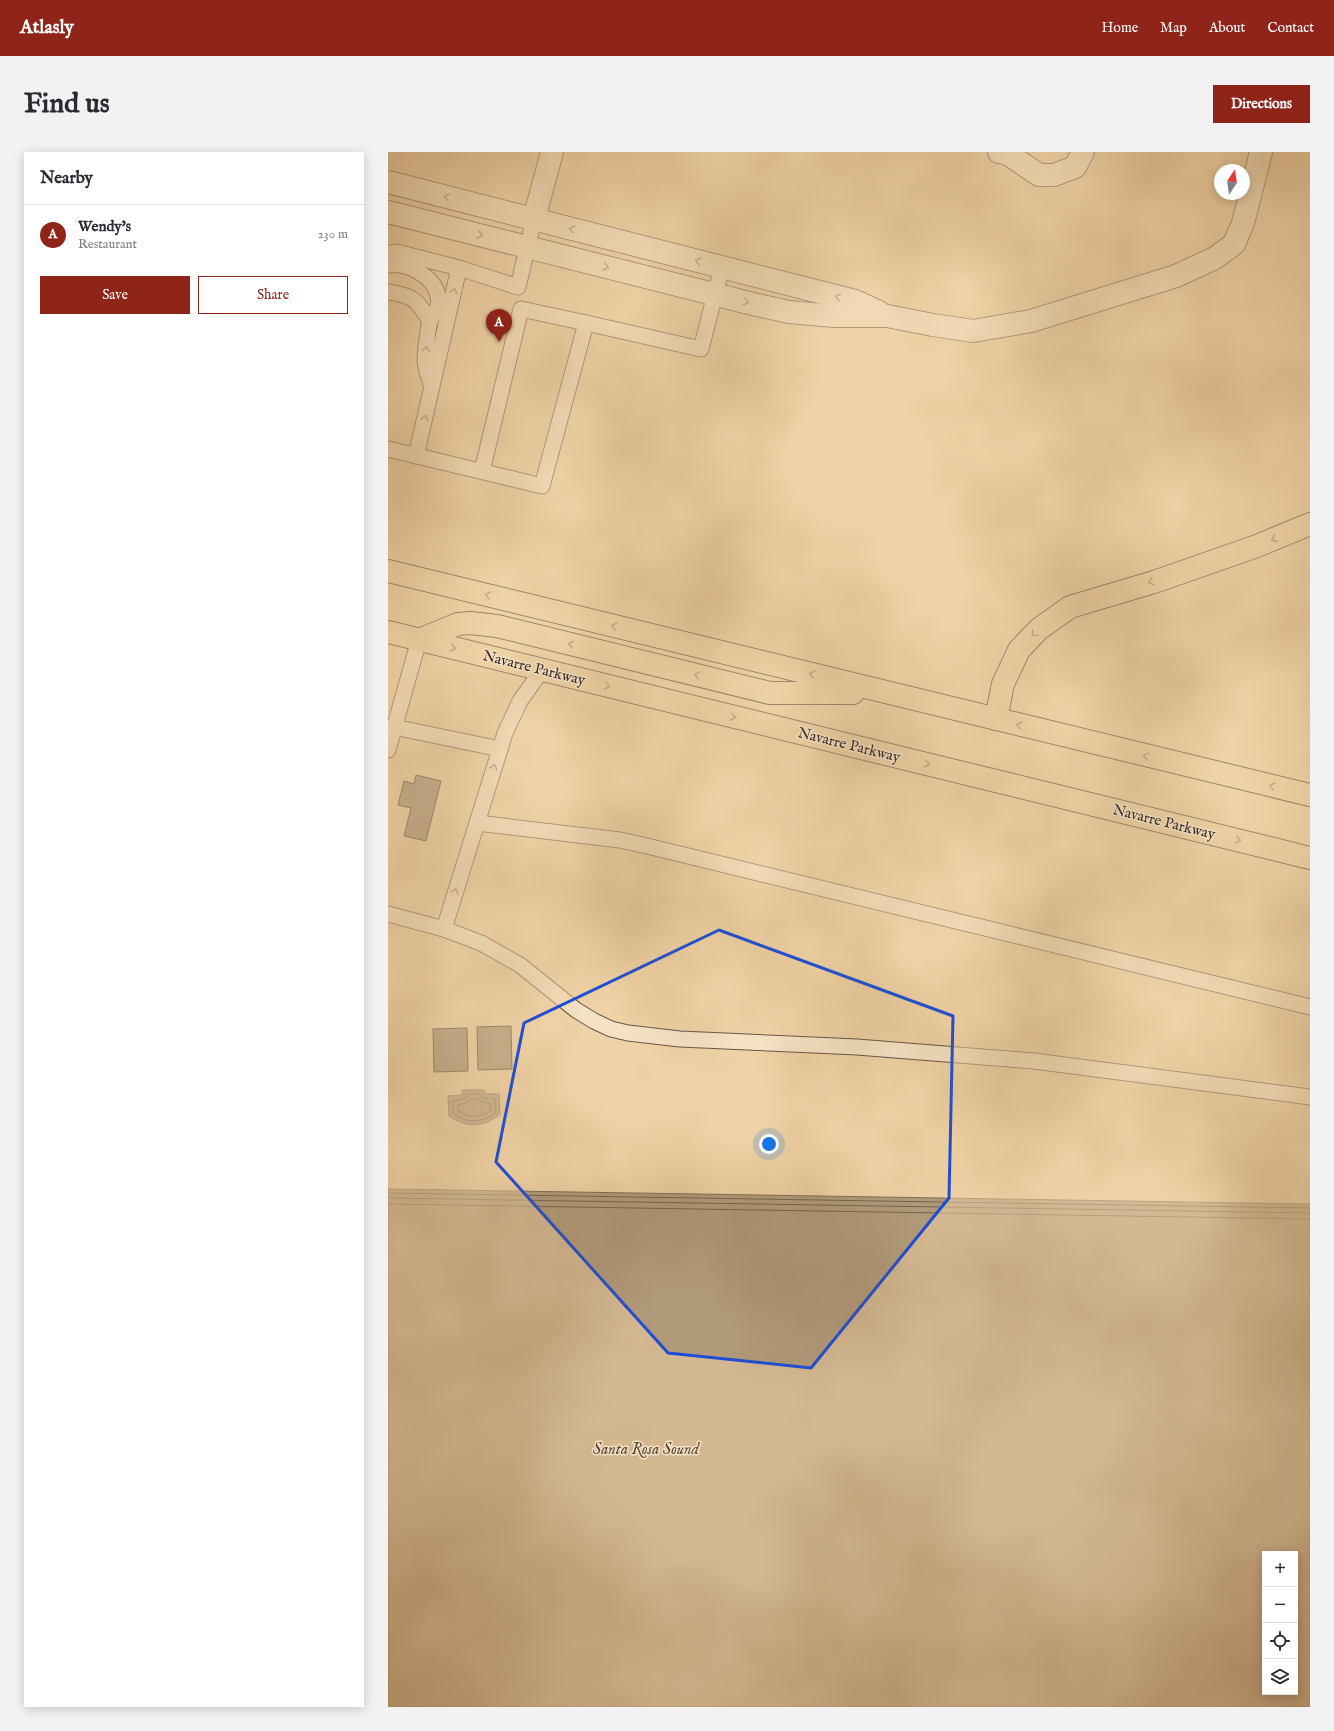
<!DOCTYPE html>
<html lang="en">
<head>
<meta charset="utf-8">
<style>
	body { margin:0; font-family:"IM FELL English",serif; background:#f2f2f3; color:#2b2b33 }
	.controls { position:absolute; right:12px; bottom:12px; display:grid; overflow:hidden; border-radius:0px; box-shadow:0 2px 10px #0003 }
	.controls button { width:36px; height:36px; display:grid; place-items:center; padding:0; border:0; border-bottom:1px solid #e1e1e2; background:#fff; color:#2b2b33; font:20px sans-serif }
	.compass { position:absolute; left:826px; top:12px; width:36px; height:36px; border-radius:50%; background:#fff; box-shadow:0 2px 10px #0003; rotate:13deg }
	.you { position:absolute; left:381px; top:992px; width:14px; height:14px; margin:-10px; border:3px solid #fff; border-radius:50%; background:#1a73e8; box-shadow:0 0 0 6px #1a73e833 }
	.badge { display:grid; place-items:center; width:26px; height:26px; border-radius:50%; background:#8f2418; color:#fff; font-size:13px; font-weight:700 }
	.pin { position:absolute; translate:-50% -33px; filter:drop-shadow(0 1px 2px #0008) }
	.pin::after { content:''; position:absolute; top:21px; width:14px; height:12px; background:inherit; clip-path:polygon(0 0,100% 0,50% 100%) }
	.list { margin:0; padding:0; list-style:none }
	h2 { display:flex; justify-content:space-between; align-items:center; height:52px; margin:0; padding:0 16px; font-size:17px }
	h2 small { font-size:13px; font-weight:400; color:#7c7c81 }
	.list li { display:grid; grid-template-columns:26px 1fr auto; gap:12px; align-items:center; box-sizing:border-box; height:60px; padding:0 16px; border-top:1px solid #e1e1e2 }
	.list b { display:block; font-size:15px; white-space:nowrap }
	.list p { margin:0; font-size:13px; white-space:nowrap; color:#7c7c81 }
	.list em { font-size:13px; font-style:normal; color:#7c7c81 }
	.actions { display:flex; gap:8px; padding:12px 16px }
	.actions a { flex:1; padding:9px 0; border:1px solid #8f2418; border-radius:0px; text-align:center; font-size:14px; color:#8f2418 }
	.actions .main { background:#8f2418; color:#fff }
	.icon { flex:none; width:22px; height:22px; fill:none; stroke:currentColor; stroke-width:2; stroke-linecap:round; stroke-linejoin:round }
	.map { position:relative; flex:none; width:922px; height:1555px; overflow:hidden; border-radius:0px }
	header { display:flex; align-items:center; gap:24px; box-sizing:border-box; height:56px; padding:0 20px; background:#8f2418; color:#fff }
	header strong { font-size:19px }
	nav { display:flex; gap:22px; margin-inline-start:auto; font-size:14px }
	.intro { display:flex; align-items:center; justify-content:space-between; box-sizing:border-box; height:96px; padding:0 24px }
	h1 { margin:0; font-size:28px }
	.button { padding:10px 18px; border-radius:0px; background:#8f2418; color:#fff; font-size:14px; font-weight:700 }
	main { display:flex; gap:24px; padding:0 24px }
	aside { flex:1; background:#fff; border-radius:0px; box-shadow:0 2px 10px #0003 }
	.map>svg:first-child { display:block }
	.water { fill:#b19a7a; stroke:#816f59; fill-rule:evenodd }
	.lines { fill:none; stroke-linecap:round; stroke-linejoin:round }
	.shore { stroke:#766450; stroke-width:1 }
	.building { fill:#988369; stroke:#3a2e27 }
	.service-casing { stroke:#675746; stroke-width:17 }
	.minor-casing { stroke:#675746; stroke-width:24 }
	.trunk-casing { stroke:#3a2e27; stroke-width:24 }
	.service { stroke:#f5e2c4; stroke-width:15 }
	.minor { stroke:#f5e2c4; stroke-width:22 }
	.trunk { stroke:#efd2a5; stroke-width:22 }
	.oneway { stroke:#988876 }
	.oneway2 { stroke:#948066 }
	.marked { fill:none; stroke:#1d4ed8; stroke-width:3; stroke-linejoin:round }
	.labels { text-anchor:middle; dominant-baseline:central; stroke-width:3; stroke-linejoin:round; paint-order:stroke }
	.street-label { font-size:15px; fill:#3a2e27; stroke:#f5e2c4 }
	.water-label { font-size:16px; font-style:italic; fill:#58493c; stroke:#f5e2c4 }
</style>
</head>
<body>
<header>
<strong>Atlasly</strong>
<nav><a>Home</a><a>Map</a><a>About</a><a>Contact</a></nav>
</header>
<div class="intro"><h1>Find us</h1><a class="button">Directions</a></div>
<main>
<aside>
<h2>Nearby<small></small></h2>
<ul class="list">
<li><span class="badge">A</span><div><b>Wendy's</b><p>Restaurant</p></div><em>230 m</em></li>
</ul>
<div class="actions"><a class="main">Save</a><a>Share</a></div>
</aside>
<div class="map">
<svg width="922" height="1555" viewBox="0 0 922 1555">
	<rect width="100%" height="100%" fill="#efd2a5"/>
	<filter id="stains"><feTurbulence type="fractalNoise" baseFrequency=".005" numOctaves="4"/><feColorMatrix values="0 0 0 0 .2 0 0 0 0 .09 0 0 0 0 .02 0 0 0 .5 -.17"/></filter>
	<radialGradient id="worn" r=".72"><stop offset=".6" stop-color="#630" stop-opacity="0"/><stop offset="1" stop-color="#630" stop-opacity=".3"/></radialGradient>
	<g class="water">
		<path d="M74,938H96V942H111L112,962C96,976 78,976 61,964L60,944L74,943Z"/>
		<path d="M0,1037L922,1052V1555H0ZM877,1402H907V1540H877Z"/>
	</g>
	<g class="lines">
		<g class="shore">
			<path d="M80,942H91L95,946L107,947L108,960C96,971 77,972 65,961V949L75,947Z"/>
			<path d="M83,947C90,946 94,951 102,951L103,958C94,966 80,966 70,959V953L78,951Z"/>
			<polyline points="0,1041 922,1056"/>
			<polyline points="0,1046 922,1061"/>
			<polyline points="0,1052 922,1067"/>
		</g>
	</g>
	<g class="building">
		<polygon points="28,623 53,629 38,689 16,684 23,656 10,653 16,629 26,632"/>
		<polygon points="123,874 124,917 90,918 89,875"/>
		<polygon points="79,876 80,919 46,920 45,877"/>
	</g>
	<g class="lines">
		<defs>
			<g id="service">
				<polyline points="0,101 9,100 71,116 28,304"/>
				<path d="M0,113C19,110 46,124 50,144C53,157 46,159 42,169C40,175 37,202 37,209C37,216 41,225 43,232"/>
				<polyline points="71,116 130,135 146,67"/>
				<path d="M0,140C26,144 28,147 42,169"/>
				<polyline points="198,171 313,197 334,115"/>
				<path d="M0,297C51,309 103,322 154,334L198,171L133,157L94,319"/>
				<polyline points="6,575 112,597"/>
				<polyline points="0,598 31,488"/>
				<polyline points="89,671 232,688 259,694 922,855"/>
				<polyline points="0,762 56,777 93,791 132,813 188,858 206,869 223,877 240,881 292,887 469,895 646,909 922,945"/>
				<polyline points="56,777 117,581 132,549 154,518"/>
			</g>
			<g id="minor">
				<polyline points="611,0 620,2 651,23 666,23 687,15 695,0"/>
				<polyline points="0,30 467,149 491,160"/>
				<polyline points="0,60 365,152 401,160 447,164 499,164 545,173 585,179 643,169 788,124 827,106 846,92 855,71 873,0"/>
				<polyline points="146,67 164,0"/>
			</g>
			<g id="trunk">
				<polyline points="0,419 922,643"/>
				<polyline points="0,480 922,706"/>
				<polyline points="31,488 70,472 82,471 109,474 382,541 465,541"/>
				<polyline points="608,567 615,532 631,498 651,477 682,455 766,430 869,394 922,372"/>
			</g>
		</defs>
		<use href="#service" class="service-casing"/>
		<use href="#minor" class="minor-casing"/>
		<use href="#trunk" class="trunk-casing"/>
		<use href="#service" class="service"/>
		<use href="#minor" class="minor"/>
		<use href="#trunk" class="trunk"/>
	</g>
	<defs><path id="oneway-chevron" d="M-2-3.5L2.5 0L-2 3.5" fill="none" stroke-width="1.6" stroke-linecap="round" stroke-linejoin="round"/></defs>
	<g class="oneway">
		<use href="#oneway-chevron" transform="translate(59 45) rotate(-166)"/>
		<use href="#oneway-chevron" transform="translate(184 77) rotate(-166)"/>
		<use href="#oneway-chevron" transform="translate(92 83) rotate(14)"/>
		<use href="#oneway-chevron" transform="translate(310 109) rotate(-166)"/>
		<use href="#oneway-chevron" transform="translate(218 115) rotate(14)"/>
		<use href="#oneway-chevron" transform="translate(66 139) rotate(-77)"/>
		<use href="#oneway-chevron" transform="translate(450 145) rotate(-166)"/>
		<use href="#oneway-chevron" transform="translate(358 150) rotate(14)"/>
		<use href="#oneway-chevron" transform="translate(38 197) rotate(-83)"/>
		<use href="#oneway-chevron" transform="translate(37 266) rotate(-77)"/>
		<use href="#oneway-chevron" transform="translate(106 615) rotate(-73)"/>
		<use href="#oneway-chevron" transform="translate(67 739) rotate(-73)"/>
	</g>
	<g class="oneway2">
		<use href="#oneway-chevron" transform="translate(886 387) rotate(157)"/>
		<use href="#oneway-chevron" transform="translate(763 430) rotate(163)"/>
		<use href="#oneway-chevron" transform="translate(100 443) rotate(-166)"/>
		<use href="#oneway-chevron" transform="translate(226 474) rotate(-166)"/>
		<use href="#oneway-chevron" transform="translate(646 482) rotate(133)"/>
		<use href="#oneway-chevron" transform="translate(183 492) rotate(-166)"/>
		<use href="#oneway-chevron" transform="translate(65 496) rotate(14)"/>
		<use href="#oneway-chevron" transform="translate(424 522) rotate(-166)"/>
		<use href="#oneway-chevron" transform="translate(309 523) rotate(-166)"/>
		<use href="#oneway-chevron" transform="translate(219 534) rotate(14)"/>
		<use href="#oneway-chevron" transform="translate(345 565) rotate(14)"/>
		<use href="#oneway-chevron" transform="translate(631 573) rotate(-166)"/>
		<use href="#oneway-chevron" transform="translate(758 604) rotate(-166)"/>
		<use href="#oneway-chevron" transform="translate(539 612) rotate(14)"/>
		<use href="#oneway-chevron" transform="translate(884 634) rotate(-166)"/>
		<use href="#oneway-chevron" transform="translate(850 688) rotate(14)"/>
	</g>
	<path d="M0 0H922V1555H0ZM331,778L565,864L561,1046L423,1216L280,1201L108,1010L136,871Z" fill="#efd2a5" fill-opacity=".55" fill-rule="evenodd"/>
	<path class="marked" d="M331,778L565,864L561,1046L423,1216L280,1201L108,1010L136,871Z"/>
	<g class="labels">
		<g class="street-label">
			<text transform="translate(146 516) rotate(14)">Navarre Parkway</text>
			<text transform="translate(461 593) rotate(14)">Navarre Parkway</text>
			<text transform="translate(776 670) rotate(14)">Navarre Parkway</text>
		</g>
		<g class="water-label">
			<text x="258" y="1298">Santa Rosa Sound</text>
		</g>
	</g>
	<rect width="100%" height="100%" filter="url(#stains)"/>
	<rect width="100%" height="100%" fill="url(#worn)"/>
</svg>
<div class="controls">
<button>+</button>
<button>−</button>
<button><svg class="icon" aria-label="locate" viewBox="0 0 24 24"><circle cx="12" cy="12" r="6"/><path d="M12 2v4M12 18v4M2 12h4M18 12h4"/></svg></button>
<button><svg class="icon" aria-label="layers" viewBox="0 0 24 24"><path d="M12 4l9 5-9 5-9-5zM3 14l9 5 9-5"/></svg></button>
</div>
<svg class="compass" viewBox="-18 -18 36 36"><path d="M0-13l5 13h-10z" fill="#e53935"/><path d="M0 13l5-13h-10z" fill="#7c7c81"/></svg>
<div class="you"></div>
<div class="pin badge" style="left:111px;top:190px">A</div>
</div>
</main>
</body>
</html>
